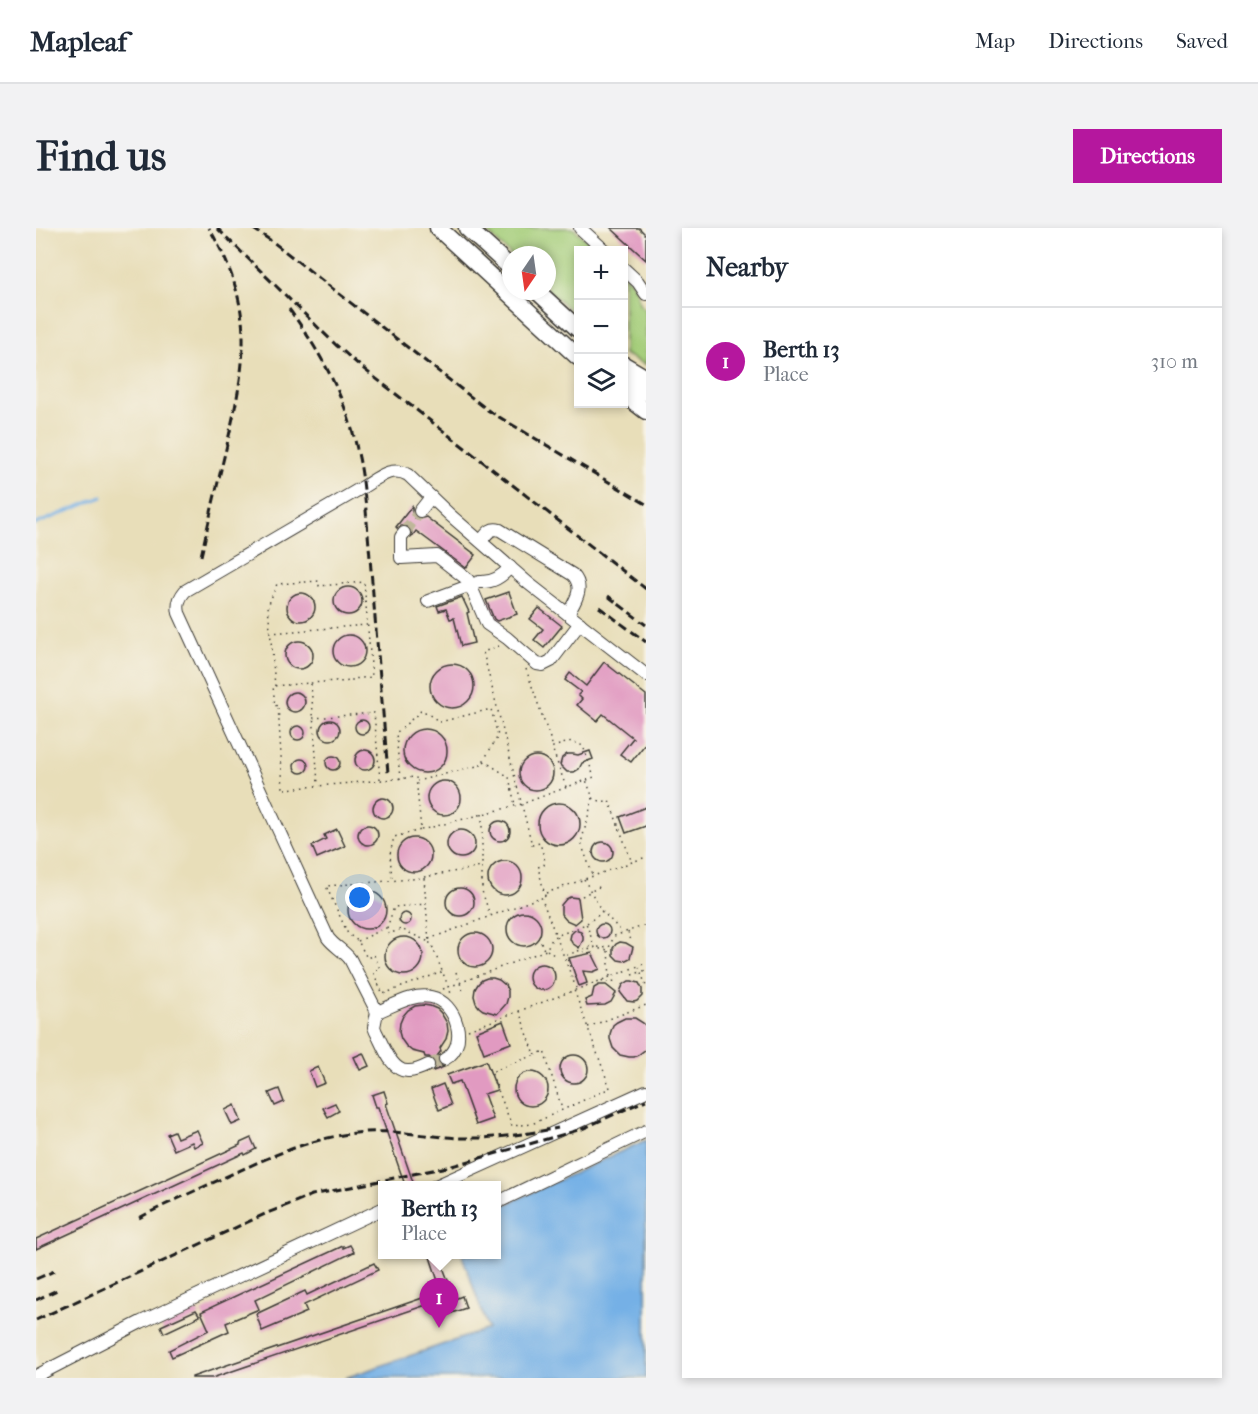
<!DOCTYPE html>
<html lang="en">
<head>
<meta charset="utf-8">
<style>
	body { margin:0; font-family:"IM FELL French Canon",serif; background:#f2f2f3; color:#1f2937 }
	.controls { position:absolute; right:18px; top:18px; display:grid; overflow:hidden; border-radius:0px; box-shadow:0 3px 9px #0003 }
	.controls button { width:54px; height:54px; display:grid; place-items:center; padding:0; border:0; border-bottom:2px solid #e0e1e3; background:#fff; color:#1f2937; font:30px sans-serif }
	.compass { position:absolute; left:466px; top:18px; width:54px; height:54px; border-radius:50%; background:#fff; box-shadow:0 3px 9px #0003; rotate:193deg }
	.you { position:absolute; left:324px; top:670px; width:21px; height:21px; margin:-15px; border:4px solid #fff; border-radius:50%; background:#1a73e8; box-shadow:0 0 0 9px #1a73e833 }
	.badge { display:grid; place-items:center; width:39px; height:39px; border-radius:50%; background:#b5179e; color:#fff; font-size:20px; font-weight:700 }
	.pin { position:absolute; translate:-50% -50px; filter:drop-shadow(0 2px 3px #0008) }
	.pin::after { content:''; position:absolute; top:32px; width:21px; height:18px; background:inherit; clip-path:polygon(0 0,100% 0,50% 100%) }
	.popup { position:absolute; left:342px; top:953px; width:123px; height:78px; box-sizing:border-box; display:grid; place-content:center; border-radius:0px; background:#fff; filter:drop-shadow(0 2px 4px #0005); font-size:20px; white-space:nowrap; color:#747a83 }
	.popup b { font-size:22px; color:#1f2937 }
	.popup::after { content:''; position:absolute; left:50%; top:100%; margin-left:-12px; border:12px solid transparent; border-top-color:#fff }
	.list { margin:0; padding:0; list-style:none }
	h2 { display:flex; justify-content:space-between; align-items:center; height:78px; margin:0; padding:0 24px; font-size:26px }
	h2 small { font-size:20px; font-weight:400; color:#747a83 }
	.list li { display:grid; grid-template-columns:39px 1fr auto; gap:18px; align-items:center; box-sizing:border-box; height:108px; padding:0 24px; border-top:2px solid #e0e1e3 }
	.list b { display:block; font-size:22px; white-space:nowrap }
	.list p { margin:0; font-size:20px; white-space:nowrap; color:#747a83 }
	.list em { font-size:20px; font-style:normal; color:#747a83 }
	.icon { flex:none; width:33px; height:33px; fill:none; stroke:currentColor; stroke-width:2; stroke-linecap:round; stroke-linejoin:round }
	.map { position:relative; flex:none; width:610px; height:1150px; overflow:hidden; border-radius:0px }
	header { display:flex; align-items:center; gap:36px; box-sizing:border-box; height:84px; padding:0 30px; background:#fff; border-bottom:2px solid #e0e1e3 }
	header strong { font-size:28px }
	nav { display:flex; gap:33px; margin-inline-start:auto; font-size:21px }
	.intro { display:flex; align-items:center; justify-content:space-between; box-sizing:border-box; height:144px; padding:0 36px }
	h1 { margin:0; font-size:42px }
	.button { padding:15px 27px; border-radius:0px; background:#b5179e; color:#fff; font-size:21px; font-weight:700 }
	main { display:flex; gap:36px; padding:0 36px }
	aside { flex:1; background:#fff; border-radius:0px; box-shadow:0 3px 9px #0003 }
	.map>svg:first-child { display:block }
	.green { fill:#a5ce7a; stroke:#60754b; stroke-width:1.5 }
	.water { fill:#74b0e6; stroke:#486681; stroke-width:1.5 }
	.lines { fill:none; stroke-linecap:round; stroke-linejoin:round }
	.stream { stroke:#74b0e6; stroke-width:3 }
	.building { fill:#e19ac1 }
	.minor-tunnel { stroke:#bfb79a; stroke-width:12; stroke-dasharray:12 6; stroke-linecap:butt }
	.minor-casing { stroke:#3b3934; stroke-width:14 }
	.major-casing { stroke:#3b3934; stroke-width:19 }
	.path { stroke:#3b3934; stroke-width:1.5; stroke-dasharray:1.5 4.5; stroke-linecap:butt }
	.minor { stroke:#fff; stroke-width:12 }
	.major { stroke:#fff; stroke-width:16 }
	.rail { stroke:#1c1c1c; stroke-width:3; stroke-dasharray:9 4.5; stroke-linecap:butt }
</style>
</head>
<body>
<header>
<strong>Mapleaf</strong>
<nav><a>Map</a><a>Directions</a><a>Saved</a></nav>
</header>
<div class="intro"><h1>Find us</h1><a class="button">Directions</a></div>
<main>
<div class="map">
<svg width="610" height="1150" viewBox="0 0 610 1150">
	<rect width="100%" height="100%" fill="#f7f3e8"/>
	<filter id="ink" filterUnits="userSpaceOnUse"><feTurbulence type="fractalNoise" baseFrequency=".0167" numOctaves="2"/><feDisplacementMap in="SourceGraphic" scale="12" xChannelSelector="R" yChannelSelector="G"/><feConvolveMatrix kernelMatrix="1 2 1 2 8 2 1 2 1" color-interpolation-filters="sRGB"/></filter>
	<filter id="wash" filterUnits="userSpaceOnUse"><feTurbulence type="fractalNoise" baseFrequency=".008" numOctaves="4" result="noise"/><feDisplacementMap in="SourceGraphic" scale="24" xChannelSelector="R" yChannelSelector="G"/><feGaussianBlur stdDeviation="1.35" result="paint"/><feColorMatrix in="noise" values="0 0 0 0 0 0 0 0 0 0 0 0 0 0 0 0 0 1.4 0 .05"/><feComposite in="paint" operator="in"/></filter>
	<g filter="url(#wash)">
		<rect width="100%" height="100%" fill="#e8deb9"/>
		<g class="green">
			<polygon points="447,0 537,0 561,22 542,22 542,89 511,61 511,27 475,27"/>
			<path d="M588,47C599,58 601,60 603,76L610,82V137L588,126Z"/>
		</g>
		<polygon class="water" points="610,912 610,1150 309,1150 452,1101 426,1027 460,1026 460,981"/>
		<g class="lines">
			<polyline class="stream" points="0,296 66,269"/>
		</g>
		<g id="blocks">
			<g class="building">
				<polygon points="575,0 603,0 610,7 610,32"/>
				<polygon points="376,278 376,285 379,290 383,291 390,289 440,327 430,340 380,303 375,310 376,302 372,298 368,297 361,300 360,299"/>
				<circle cx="312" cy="373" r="14"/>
				<polygon points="473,364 481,386 461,393 458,391 450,372"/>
				<circle cx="265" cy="379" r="14"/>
				<polygon points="426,369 433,384 431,385 438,415 425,418 418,390 414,391 410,381 403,383 401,378"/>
				<polygon points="503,380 526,398 508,420 498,412 507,401 494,391"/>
				<circle cx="313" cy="423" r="16"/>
				<circle cx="263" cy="427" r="14"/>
				<polygon points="568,434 610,467 610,515 595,534 584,526 597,510 567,486 561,493 541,477 546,471 542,467 545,464 529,452 534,445 550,458"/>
				<circle cx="416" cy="458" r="22"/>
				<circle cx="259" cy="474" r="10"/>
				<circle cx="326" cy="499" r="7"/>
				<circle cx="294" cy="502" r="10"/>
				<circle cx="262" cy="505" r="7"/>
				<circle cx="389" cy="523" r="22"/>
				<circle cx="329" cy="532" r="10"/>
				<polygon points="554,523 557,531 546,535 543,541 538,544 531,544 524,537 526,530 531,526 537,526 542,527"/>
				<circle cx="297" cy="535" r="7"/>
				<circle cx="500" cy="545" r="17"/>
				<circle cx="265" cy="538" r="7"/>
				<circle cx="408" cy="570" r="17"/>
				<circle cx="347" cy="580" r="10"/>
				<circle cx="523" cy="596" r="21"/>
				<polygon points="610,579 610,598 590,605 584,589"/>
				<circle cx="464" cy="603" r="10"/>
				<circle cx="332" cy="607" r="10"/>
				<polygon points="301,601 309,618 281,630 276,618 290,611 288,607"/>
				<circle cx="425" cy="616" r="14"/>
				<circle cx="378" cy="627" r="17"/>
				<circle cx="567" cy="624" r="10"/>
				<circle cx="469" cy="650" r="17"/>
				<circle cx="424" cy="674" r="14"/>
				<circle cx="331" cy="682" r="19"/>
				<polygon points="534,669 542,670 545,691 539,696 530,692 525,686 525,677 530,671"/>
				<circle cx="488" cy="701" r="17"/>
				<circle cx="369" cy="691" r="6"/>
				<circle cx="567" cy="703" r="7"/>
				<polygon points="539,702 545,704 547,708 547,712 543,720 536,715 534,711 535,706"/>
				<circle cx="439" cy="722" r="17"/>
				<circle cx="368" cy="728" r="19"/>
				<polygon points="584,714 590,715 597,719 594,730 588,733 582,732 577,727 577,720 580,716"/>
				<polygon points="556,725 564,741 557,744 547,743 551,755 543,758 533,730"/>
				<circle cx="506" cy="749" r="13"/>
				<polygon points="451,750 457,750 463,752 469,757 472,763 472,769 470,776 461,786 447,782 443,779 440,775 438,768 439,761 442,756 446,752"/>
				<polygon points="593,753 596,753 603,755 606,761 606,768 601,773 598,774 591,773 584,764 587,757"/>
				<polygon points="563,757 570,757 580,765 575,774 569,777 551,778 549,772 556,769 558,760"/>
				<polygon points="387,777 394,778 401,781 405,785 411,795 412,803 410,811 404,820 405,823 401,828 401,832 403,837 408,839 397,843 400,838 399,833 393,829 389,829 388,826 376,823 370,818 365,811 363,804 364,795 367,788 372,782 379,778"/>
				<polygon points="589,790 599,790 607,795 610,798 610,821 602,827 598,829 593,829 584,827 577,820 574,811 574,806 577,797 581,794"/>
				<polygon points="467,793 475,815 448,825 440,804"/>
				<polygon points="327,825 333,838 324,842 318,829"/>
				<circle cx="538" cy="841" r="14"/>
				<polygon points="450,833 461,862 448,866 457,891 440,897 424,853 415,856 411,847"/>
				<polygon points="282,839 289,855 279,859 273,843"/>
				<circle cx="495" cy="861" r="17"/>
				<polygon points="407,856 415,877 403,882 395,861"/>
				<polygon points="243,861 248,874 239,878 233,865"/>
				<polygon points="348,863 352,875 350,876 378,957 369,957 342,879 340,879 336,867"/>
				<polygon points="299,875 303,883 292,889 287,880"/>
				<polygon points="199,877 205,893 196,897 189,882"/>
				<polygon points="161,902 167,915 158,919 156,914 138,922 131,906 138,903 141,910"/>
				<polygon points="215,910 220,921 209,927 208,925 0,1021 0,1011 204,917 204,915"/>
				<polygon points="314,1017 318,1024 219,1072 223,1081 190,1095 193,1103 136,1129 133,1122 173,1102 165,1084 307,1018 307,1020"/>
				<polygon points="393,1026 402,1026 419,1071 426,1068 430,1080 404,1089 399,1074 176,1150 156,1150 156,1149 404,1064 403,1062 405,1062"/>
				<polygon points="338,1035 342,1042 268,1077 271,1084 226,1103 220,1086 269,1063 271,1067"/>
				<polygon points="160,1082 164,1088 128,1105 125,1098"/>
			</g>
		</g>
	</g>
	<g filter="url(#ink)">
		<use href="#blocks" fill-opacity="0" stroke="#3b3934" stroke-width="1.5"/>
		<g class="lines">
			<g class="minor-tunnel">
				<polyline points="368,305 384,283"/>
				<polyline points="392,837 409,831"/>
			</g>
			<defs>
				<g id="minor">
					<polyline points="544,0 568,22"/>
					<polyline points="588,41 602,54 610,66"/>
					<polyline points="384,283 395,269"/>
					<polyline points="368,305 365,309 365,330 401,328 432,352 451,396 471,410 501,436 507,437 515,433 544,395"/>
					<path d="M445,313C451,306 454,299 464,302L537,347C549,360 539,373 532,386"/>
					<path d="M392,373L443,354C456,355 466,349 474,339"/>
					<path d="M341,784L314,731C308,723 298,718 292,710L143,385C141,376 143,370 149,363L327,259C342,250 356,237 372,247L414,287L492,355L610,447"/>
					<path d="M392,837C386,840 379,843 373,843C356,845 347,817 340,804L338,799L341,784C357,778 377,765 395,769C420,774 434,817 409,831"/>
					<polyline points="400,958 610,863"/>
					<polyline points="460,975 610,903"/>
					<polyline points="0,1148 105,1094 346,981"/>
				</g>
				<g id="major">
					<polyline points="402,0 542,129"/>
					<polyline points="431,0 475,40"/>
					<polyline points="501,63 542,101"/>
					<polyline points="588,137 610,150"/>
					<polyline points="588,155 610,164"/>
					<polyline points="588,166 610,183"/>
				</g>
			</defs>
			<use href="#minor" class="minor-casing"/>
			<use href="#major" class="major-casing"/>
			<g class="path">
				<polyline points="234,405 331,397"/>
				<polyline points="463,418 447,424 496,617 504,615 509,633 508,637 502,639 509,668 505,669"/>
				<polyline points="490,441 517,519"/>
				<polyline points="275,456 282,556"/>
				<polyline points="239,458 232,378 241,356 283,353 283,358 328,354 336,449 316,451 316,453 301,454 300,453 237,458 239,478 242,477 247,561"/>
				<polyline points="277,490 338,485 344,551"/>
				<polyline points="448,533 473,549 479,577"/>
				<polyline points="364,551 360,505 386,482 404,494 455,481 462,508 445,537 381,553"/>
				<polyline points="530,559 516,520 517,519 536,513 547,518 558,549 551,552"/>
				<polyline points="249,561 380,549 385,602 358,609 354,626 356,652"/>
				<polyline points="557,570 566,574 573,572 595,632"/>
				<polyline points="446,586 446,663 454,687"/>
				<polyline points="385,602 486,576 550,552 557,570 545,615 557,648"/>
				<polyline points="388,649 445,639"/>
				<polyline points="548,651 566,684"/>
				<polyline points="510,665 610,629"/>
				<polyline points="546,668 565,658"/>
				<polyline points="551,695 567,684 586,704"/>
				<polyline points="351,700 358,679 390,676"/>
				<polyline points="592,704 596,715"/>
				<polyline points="393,711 505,669 540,760"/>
				<polyline points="322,713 350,700 353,706 365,701 393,714 388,650 290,658 312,706 322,713 331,730 338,727 344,741 337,744 347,766 406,744"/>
				<polyline points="505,714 508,722"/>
				<polyline points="393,715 395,715 416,768"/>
				<polyline points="562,719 573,720"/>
				<polyline points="511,722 518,727"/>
				<polyline points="572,723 574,749 610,735"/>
				<polyline points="547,724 557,720"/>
				<polyline points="533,738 534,738 531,727 556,718"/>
				<polyline points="603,739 610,758"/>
				<polyline points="420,744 428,766"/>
				<polyline points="596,747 610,742"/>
				<polyline points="566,752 567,754 582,753"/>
				<polyline points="407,761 510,722 517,709 544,699 550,695 559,720 572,722 578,708 610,697"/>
				<polyline points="483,783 499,827 455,844 476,898 496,896 574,860 538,762"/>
				<polyline points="552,799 610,777"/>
				<polyline points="432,802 574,749"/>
				<polyline points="499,827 508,823 526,881"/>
			</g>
			<use href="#minor" class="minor"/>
			<use href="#major" class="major"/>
			<g class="rail">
				<polyline points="181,0 300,117 324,138 610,361"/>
				<polyline points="216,0 237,14 453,183 610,276"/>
				<path d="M253,81C284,123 310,170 321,221C327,245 329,270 331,294L352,545"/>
				<path d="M165,328C173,293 181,257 190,221C210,133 221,82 173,0"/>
				<polyline points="572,368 610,397"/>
				<polyline points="563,379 610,414"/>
				<path d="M103,990C131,975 159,963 187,950C234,929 277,908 330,904C362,902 394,909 426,910C457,911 490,906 522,900"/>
				<polyline points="0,1051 18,1043"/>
				<polyline points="0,1072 23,1061"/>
				<polyline points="0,1092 229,986 276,967 416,938 546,901 610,872"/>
			</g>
		</g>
	</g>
</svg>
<div class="controls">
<button>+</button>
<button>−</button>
<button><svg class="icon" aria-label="layers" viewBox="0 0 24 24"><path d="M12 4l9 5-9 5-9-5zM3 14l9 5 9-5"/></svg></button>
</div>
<svg class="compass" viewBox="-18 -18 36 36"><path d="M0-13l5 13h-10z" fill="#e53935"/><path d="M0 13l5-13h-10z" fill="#747a83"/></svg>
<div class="you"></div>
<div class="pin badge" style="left:403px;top:1100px">1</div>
<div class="popup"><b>Berth 13</b>Place</div>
</div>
<aside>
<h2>Nearby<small></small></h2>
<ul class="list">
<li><span class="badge">1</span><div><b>Berth 13</b><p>Place</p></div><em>310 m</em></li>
</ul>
</aside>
</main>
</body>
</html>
